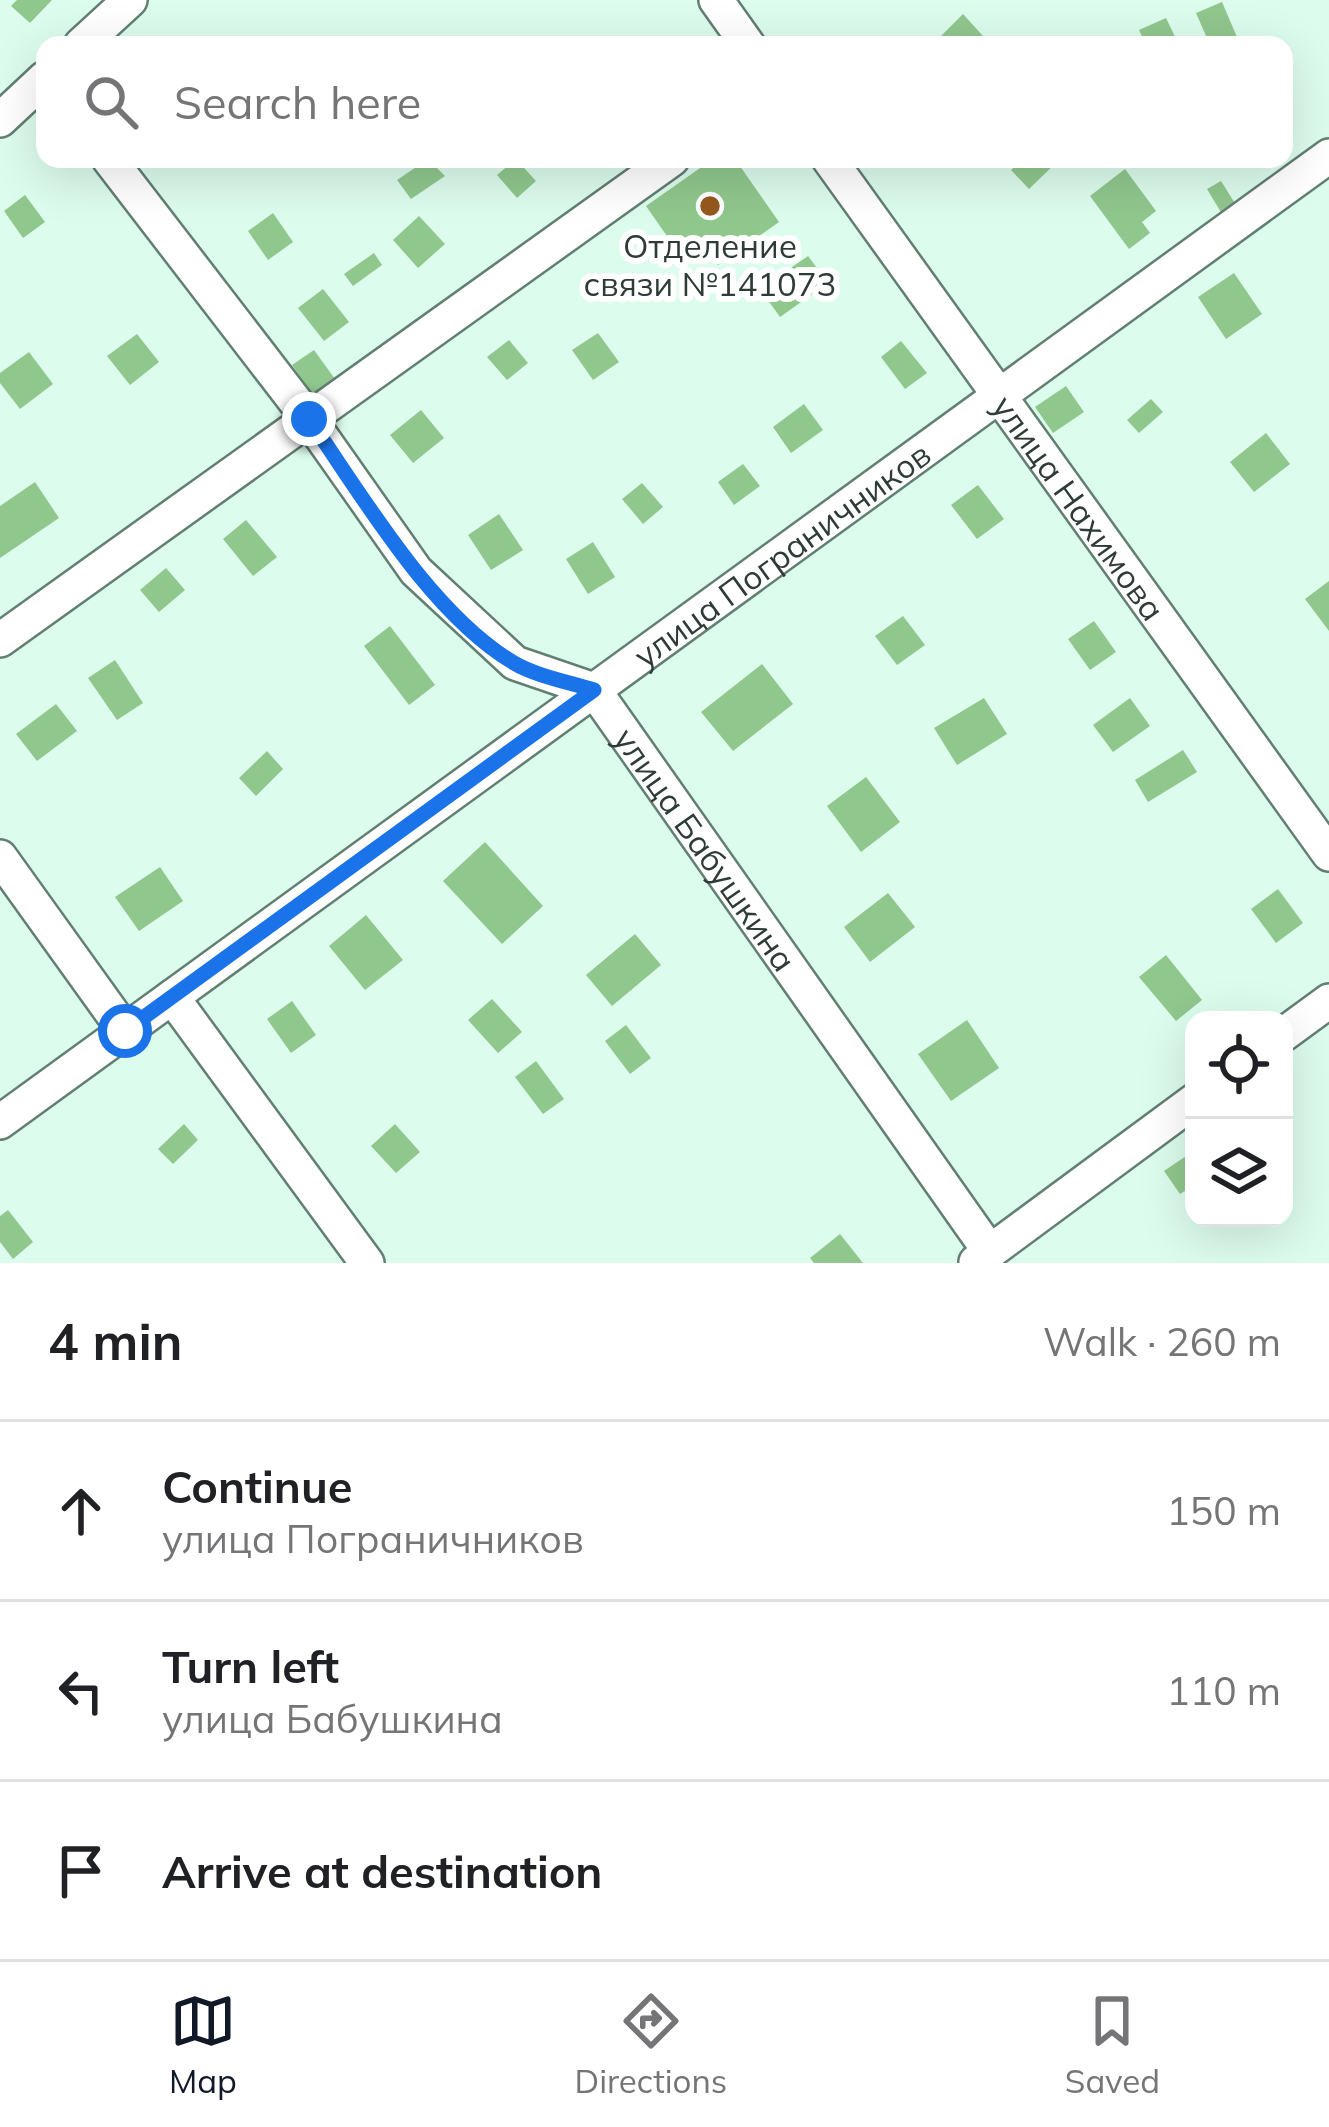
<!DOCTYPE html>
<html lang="en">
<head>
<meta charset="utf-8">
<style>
	body { margin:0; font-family:Mulish,sans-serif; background:#f2f2f2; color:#202124 }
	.controls { position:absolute; right:36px; bottom:36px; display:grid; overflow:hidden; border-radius:24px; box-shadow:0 12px 48px #0002 }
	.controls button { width:108px; height:108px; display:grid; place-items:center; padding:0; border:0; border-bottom:3px solid #e0e0e0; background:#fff; color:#202124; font:60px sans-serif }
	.stop { position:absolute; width:36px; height:36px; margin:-27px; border:9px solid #1a73e8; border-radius:50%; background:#fff }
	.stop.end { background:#1a73e8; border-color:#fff; box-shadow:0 3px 12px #0008 }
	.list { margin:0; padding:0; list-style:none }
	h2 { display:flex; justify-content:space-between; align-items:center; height:156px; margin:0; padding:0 48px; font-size:51px }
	h2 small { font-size:39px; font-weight:400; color:#757577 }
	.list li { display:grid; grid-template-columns:78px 1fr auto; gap:36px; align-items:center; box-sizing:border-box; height:180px; padding:0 48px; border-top:3px solid #e0e0e0 }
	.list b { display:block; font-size:45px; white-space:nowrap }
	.list p { margin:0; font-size:39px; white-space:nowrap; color:#757577 }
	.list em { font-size:39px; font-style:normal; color:#757577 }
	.icon { flex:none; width:66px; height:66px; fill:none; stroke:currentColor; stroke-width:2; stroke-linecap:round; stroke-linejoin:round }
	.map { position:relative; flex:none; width:1329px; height:1263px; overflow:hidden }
	.search { position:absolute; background:#fff; box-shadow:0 12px 48px #0002; left:36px; right:36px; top:36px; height:132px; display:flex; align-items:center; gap:30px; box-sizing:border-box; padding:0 42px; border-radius:24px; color:#757577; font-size:45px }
	.sheet { height:696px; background:#fff }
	nav { display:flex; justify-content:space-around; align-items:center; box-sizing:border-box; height:168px; border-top:3px solid #e0e0e0; background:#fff; font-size:33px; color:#757577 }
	nav a { display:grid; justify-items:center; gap:6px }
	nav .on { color:#111827 }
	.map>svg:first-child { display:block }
	.building { fill:#90c78d }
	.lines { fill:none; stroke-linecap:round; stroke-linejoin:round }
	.minor-casing { stroke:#627f71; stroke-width:38 }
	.minor { stroke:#fff; stroke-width:33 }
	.route { stroke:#1a73e8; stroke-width:15 }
	.poi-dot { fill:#96591e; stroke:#fff; stroke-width:4.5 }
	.labels { text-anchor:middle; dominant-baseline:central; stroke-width:12; stroke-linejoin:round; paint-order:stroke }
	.poi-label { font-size:33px; fill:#2f3b35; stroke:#fff }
	.street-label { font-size:33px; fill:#2f3b35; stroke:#fff }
</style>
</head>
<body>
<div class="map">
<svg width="1329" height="1263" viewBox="0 0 1329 1263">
	<rect width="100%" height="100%" fill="#dcfced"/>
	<g class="building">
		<polygon points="17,0 52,0 30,23 11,6"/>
		<polygon points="1222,2 1240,44 1237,45 1210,45 1196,13"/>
		<polygon points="963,14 983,36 973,45 932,45"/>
		<polygon points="1166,18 1179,45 1146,45 1139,30"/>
		<polygon points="428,159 445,176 411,199 397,180"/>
		<polygon points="516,159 536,181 517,198 497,175"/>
		<polygon points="713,159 735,159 779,222 718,265 704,244 683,259 646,206"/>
		<polygon points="1023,159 1055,159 1057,162 1029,189 1011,170"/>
		<polygon points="1125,169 1156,211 1142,222 1150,233 1129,249 1090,196"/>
		<polygon points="1221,181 1236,205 1222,214 1207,189"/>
		<polygon points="25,195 45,222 23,238 4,211"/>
		<polygon points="273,213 293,242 268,260 248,231"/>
		<polygon points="419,216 445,244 418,268 393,240"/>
		<polygon points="374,253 382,265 353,286 344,274"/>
		<polygon points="808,256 828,283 780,317 760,289"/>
		<polygon points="1234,273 1262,314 1226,339 1198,297"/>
		<polygon points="323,289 349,322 324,341 298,308"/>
		<polygon points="598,333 619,362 593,380 572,350"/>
		<polygon points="137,334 159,362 130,385 107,356"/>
		<polygon points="509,340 528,363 507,380 487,357"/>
		<polygon points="901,341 927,373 905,389 881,357"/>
		<polygon points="314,350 335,379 313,395 292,365"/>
		<polygon points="29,352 53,384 20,409 0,383 0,373"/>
		<polygon points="1066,386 1084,412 1053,433 1035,407"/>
		<polygon points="1151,399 1163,412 1139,433 1127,420"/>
		<polygon points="804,404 823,430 791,453 773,427"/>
		<polygon points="421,410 444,438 413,463 390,435"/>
		<polygon points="1266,433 1290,464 1254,492 1230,462"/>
		<polygon points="743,464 760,486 734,505 718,482"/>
		<polygon points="35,482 59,518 0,558 0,506"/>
		<polygon points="642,483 663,507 643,524 622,499"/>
		<polygon points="978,485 1004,519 977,539 951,505"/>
		<polygon points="499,514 523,550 491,570 468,535"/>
		<polygon points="246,520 277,557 253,576 223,539"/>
		<polygon points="593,542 615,577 588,594 566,559"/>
		<polygon points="166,568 185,590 159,612 140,590"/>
		<polygon points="1329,581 1329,631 1305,599"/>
		<polygon points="903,616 925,645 897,665 875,636"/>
		<polygon points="1094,621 1116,652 1090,670 1068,639"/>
		<polygon points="390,626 435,685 409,705 364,646"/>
		<polygon points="115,660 143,703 117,720 88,678"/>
		<polygon points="762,664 793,704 733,751 701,712"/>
		<polygon points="984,698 1007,734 957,765 934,728"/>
		<polygon points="1130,698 1150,726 1113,752 1093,725"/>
		<polygon points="56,704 77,731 37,761 16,734"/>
		<polygon points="1183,750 1197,772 1148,802 1135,780"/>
		<polygon points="267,751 283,769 256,796 239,778"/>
		<polygon points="866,777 900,822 861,852 827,806"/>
		<polygon points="485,842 543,906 502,944 443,881"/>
		<polygon points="160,867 183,901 139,931 115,897"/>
		<polygon points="1278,889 1303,923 1276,943 1251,909"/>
		<polygon points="888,893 915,927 870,962 844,927"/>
		<polygon points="366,915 403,960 365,990 329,946"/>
		<polygon points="635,934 661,965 612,1006 586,975"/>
		<polygon points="1166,955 1202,1000 1176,1021 1139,977"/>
		<polygon points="492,999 522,1032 498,1053 468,1020"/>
		<polygon points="292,1001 316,1035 291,1053 267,1019"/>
		<polygon points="967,1020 999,1068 951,1101 918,1054"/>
		<polygon points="626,1025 651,1058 630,1074 605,1041"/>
		<polygon points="536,1061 564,1099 543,1114 515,1077"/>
		<polygon points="184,1124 198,1140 173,1164 158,1149"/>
		<polygon points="395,1124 420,1152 396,1173 371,1146"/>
		<polygon points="1186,1156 1194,1169 1194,1185 1180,1194 1164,1171"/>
		<polygon points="8,1210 33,1242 13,1259 0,1242 0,1216"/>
		<polygon points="840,1234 863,1263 814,1263 810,1258"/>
	</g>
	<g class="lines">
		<defs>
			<g id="minor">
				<polyline points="716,0 748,45"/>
				<polyline points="81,45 130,0"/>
				<polyline points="0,120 45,78"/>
				<path id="s1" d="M109,159L309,419L416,571L515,663L594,690L990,1252"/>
				<path id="s2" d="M829,159L1329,854"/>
				<polyline points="0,640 672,159"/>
				<polyline points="0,857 125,1031"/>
				<polyline points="172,997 367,1263"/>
				<polyline points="1284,1034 1329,1001"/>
				<path id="s3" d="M0,1122L1329,156"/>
				<polyline points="976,1262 1194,1101"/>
			</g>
		</defs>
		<use href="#minor" class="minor-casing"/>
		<use href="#minor" class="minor"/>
	</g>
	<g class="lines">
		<path class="route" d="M125,1031L594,690C569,682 536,676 514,663C431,614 363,497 309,419"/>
	</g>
	<circle class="poi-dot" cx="710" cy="206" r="12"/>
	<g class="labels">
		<g class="poi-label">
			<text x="710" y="245">Отделение<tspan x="710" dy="38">связи №141073</tspan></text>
		</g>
		<g class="street-label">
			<text stroke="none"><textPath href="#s2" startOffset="429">улица Нахимова</textPath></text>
			<text stroke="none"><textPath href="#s3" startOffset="966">улица Пограничников</textPath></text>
			<text stroke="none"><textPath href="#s1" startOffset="927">улица Бабушкина</textPath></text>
		</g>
	</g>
</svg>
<div class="controls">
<button><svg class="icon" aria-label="locate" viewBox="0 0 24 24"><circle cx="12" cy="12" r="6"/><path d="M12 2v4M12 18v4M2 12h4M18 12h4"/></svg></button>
<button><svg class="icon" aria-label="layers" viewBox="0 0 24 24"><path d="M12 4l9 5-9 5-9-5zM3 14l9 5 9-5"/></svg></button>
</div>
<div class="stop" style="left:125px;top:1031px"></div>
<div class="stop end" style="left:309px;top:419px"></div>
<div class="search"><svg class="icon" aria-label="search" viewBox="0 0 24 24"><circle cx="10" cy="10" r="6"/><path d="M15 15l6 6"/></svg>Search here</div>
</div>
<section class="sheet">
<h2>4 min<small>Walk · 260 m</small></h2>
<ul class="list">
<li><svg class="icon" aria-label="ahead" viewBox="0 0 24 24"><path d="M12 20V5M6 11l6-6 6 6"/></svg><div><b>Continue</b><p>улица Пограничников</p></div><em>150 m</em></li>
<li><svg class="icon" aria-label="left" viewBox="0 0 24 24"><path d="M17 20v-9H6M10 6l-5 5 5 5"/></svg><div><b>Turn left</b><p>улица Бабушкина</p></div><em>110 m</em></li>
<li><svg class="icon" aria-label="arrive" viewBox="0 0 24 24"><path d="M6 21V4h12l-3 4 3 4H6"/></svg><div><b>Arrive at destination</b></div></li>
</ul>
</section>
<nav>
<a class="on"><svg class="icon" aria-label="map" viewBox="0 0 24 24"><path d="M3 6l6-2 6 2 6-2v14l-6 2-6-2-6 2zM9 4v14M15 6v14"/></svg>Map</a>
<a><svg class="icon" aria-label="directions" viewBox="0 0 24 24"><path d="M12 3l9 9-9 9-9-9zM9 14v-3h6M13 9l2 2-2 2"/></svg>Directions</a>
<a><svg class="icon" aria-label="saved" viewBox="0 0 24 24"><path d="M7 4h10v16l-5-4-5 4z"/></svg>Saved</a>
</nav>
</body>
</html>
